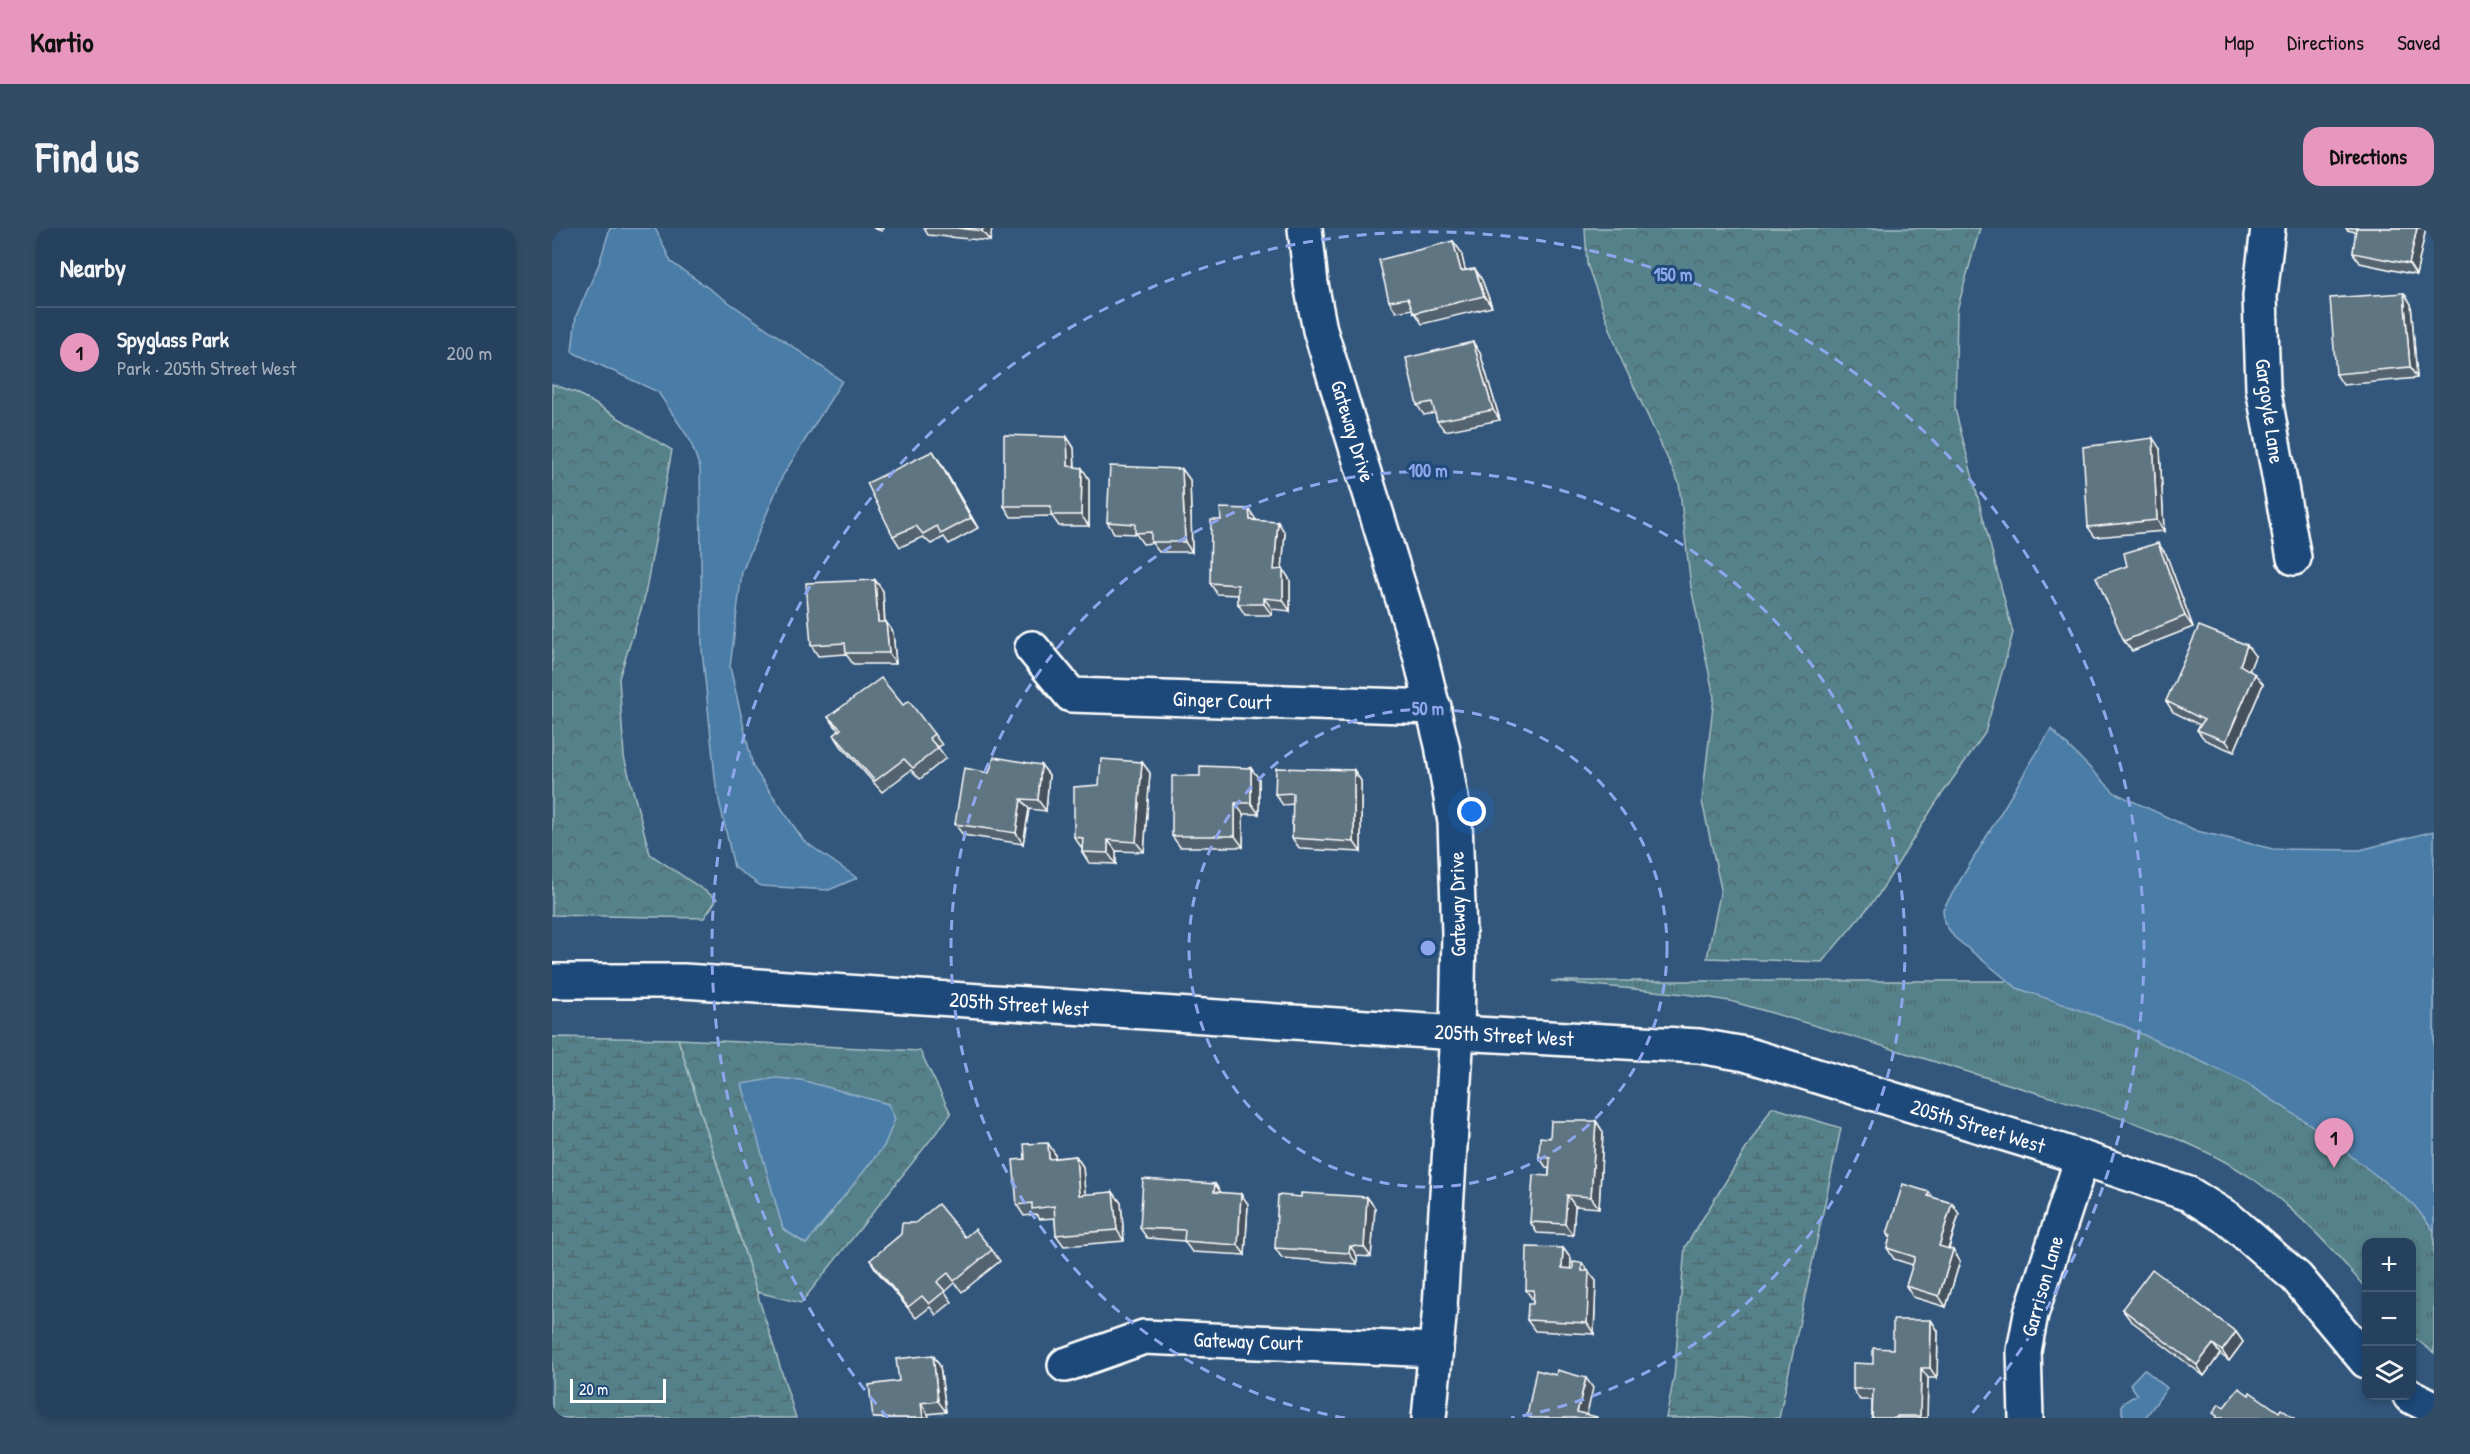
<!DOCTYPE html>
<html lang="en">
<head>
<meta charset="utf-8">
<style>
	body { margin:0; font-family:"Patrick Hand",sans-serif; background:#324c66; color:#f1f3f6 }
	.controls { position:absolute; right:18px; bottom:18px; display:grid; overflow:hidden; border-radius:12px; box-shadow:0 3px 9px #0003 }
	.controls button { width:54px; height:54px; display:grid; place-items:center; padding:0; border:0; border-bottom:2px solid #425a72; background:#26415d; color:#f1f3f6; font:30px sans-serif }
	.scale { position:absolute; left:18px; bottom:15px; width:96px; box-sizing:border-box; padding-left:6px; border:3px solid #fff; border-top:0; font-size:16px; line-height:21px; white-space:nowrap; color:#fff; -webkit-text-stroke:4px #1f4a7a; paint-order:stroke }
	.you { position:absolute; left:920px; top:584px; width:21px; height:21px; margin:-15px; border:4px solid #fff; border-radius:50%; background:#1a73e8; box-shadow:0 0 0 9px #1a73e833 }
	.badge { display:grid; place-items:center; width:39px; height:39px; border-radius:50%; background:#e797bd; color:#111; font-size:20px; font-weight:700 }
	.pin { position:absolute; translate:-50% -50px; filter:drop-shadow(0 2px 3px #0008) }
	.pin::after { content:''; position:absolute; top:32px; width:21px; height:18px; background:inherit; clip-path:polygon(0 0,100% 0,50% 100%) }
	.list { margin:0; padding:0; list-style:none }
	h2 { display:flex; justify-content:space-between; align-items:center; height:78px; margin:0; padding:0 24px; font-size:26px }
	h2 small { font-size:20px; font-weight:400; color:#a4afbc }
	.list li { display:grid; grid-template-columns:39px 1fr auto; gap:18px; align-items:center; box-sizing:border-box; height:90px; padding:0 24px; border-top:2px solid #425a72 }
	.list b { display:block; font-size:22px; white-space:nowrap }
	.list p { margin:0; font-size:20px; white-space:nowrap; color:#a4afbc }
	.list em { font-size:20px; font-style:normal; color:#a4afbc }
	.icon { flex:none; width:33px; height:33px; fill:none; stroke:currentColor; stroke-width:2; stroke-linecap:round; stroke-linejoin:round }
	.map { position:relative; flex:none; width:1882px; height:1190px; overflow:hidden; border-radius:18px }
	header { display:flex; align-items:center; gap:36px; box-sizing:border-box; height:84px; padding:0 30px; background:#e797bd; color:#111 }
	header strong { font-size:28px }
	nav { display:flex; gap:33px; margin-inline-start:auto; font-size:21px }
	.intro { display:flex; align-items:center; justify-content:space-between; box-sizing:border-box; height:144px; padding:0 36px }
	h1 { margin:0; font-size:42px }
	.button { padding:15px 27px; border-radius:18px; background:#e797bd; color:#111; font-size:21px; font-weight:700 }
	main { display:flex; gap:36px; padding:0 36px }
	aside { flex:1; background:#26415d; border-radius:18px; box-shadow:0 3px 9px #0003 }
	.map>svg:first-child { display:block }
	.grass { fill:url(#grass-tufts); stroke:#aac0c4; stroke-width:1.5 }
	.forest { fill:url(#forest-crowns); stroke:#aac0c4; stroke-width:1.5; fill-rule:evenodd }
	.wetland { fill:url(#wetland-marsh); stroke:#aac0c4; stroke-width:1.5 }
	.water { fill:#4a7ba7; stroke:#92b0ca; stroke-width:1.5 }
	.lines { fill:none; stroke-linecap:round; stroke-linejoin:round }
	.minor-casing { stroke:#fff; stroke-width:38 }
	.minor { stroke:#1f4a7a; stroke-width:33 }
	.wall { fill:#536470; stroke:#fff; stroke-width:1.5 }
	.shaded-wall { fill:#44515b; stroke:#fff; stroke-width:1.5 }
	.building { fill:#617482; stroke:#fff; stroke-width:1.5 }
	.ring { fill:none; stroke:#8ea6ec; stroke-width:3; stroke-dasharray:10 8 }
	.labels { text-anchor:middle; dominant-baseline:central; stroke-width:6; stroke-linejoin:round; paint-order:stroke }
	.street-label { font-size:21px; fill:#fff; stroke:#1f4a7a }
	.centre { fill:#8ea6ec; stroke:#1f4a7a; stroke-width:3 }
	.ring-label { font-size:18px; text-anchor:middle; font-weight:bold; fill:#8ea6ec; stroke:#1f4a7a; stroke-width:6; stroke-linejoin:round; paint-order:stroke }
</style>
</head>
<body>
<header>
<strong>Kartio</strong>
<nav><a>Map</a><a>Directions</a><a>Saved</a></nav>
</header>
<div class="intro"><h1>Find us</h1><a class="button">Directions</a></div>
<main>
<aside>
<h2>Nearby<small></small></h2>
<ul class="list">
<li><span class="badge">1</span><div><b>Spyglass Park</b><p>Park · 205th Street West</p></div><em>200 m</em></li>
</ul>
</aside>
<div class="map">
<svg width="1882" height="1190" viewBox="0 0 1882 1190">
	<defs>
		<pattern id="grass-tufts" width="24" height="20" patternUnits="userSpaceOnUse" patternTransform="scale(1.5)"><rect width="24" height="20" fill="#54818a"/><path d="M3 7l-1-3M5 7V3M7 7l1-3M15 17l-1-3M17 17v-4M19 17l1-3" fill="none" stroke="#50696e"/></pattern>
		<pattern id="forest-crowns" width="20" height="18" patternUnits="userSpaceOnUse" patternTransform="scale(1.5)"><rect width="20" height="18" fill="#54818a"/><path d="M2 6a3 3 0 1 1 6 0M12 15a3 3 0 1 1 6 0" fill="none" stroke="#50696e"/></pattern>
		<pattern id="wetland-marsh" width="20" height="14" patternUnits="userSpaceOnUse" patternTransform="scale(1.5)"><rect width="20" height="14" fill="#54818a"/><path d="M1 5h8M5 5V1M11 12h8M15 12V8" fill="none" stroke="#50696e"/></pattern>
	</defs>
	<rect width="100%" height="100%" fill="#33577c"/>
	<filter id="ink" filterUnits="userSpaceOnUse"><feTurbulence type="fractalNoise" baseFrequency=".0167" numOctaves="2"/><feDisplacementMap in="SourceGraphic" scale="12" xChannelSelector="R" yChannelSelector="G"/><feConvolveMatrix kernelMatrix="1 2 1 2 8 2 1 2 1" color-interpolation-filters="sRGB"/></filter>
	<g filter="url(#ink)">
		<path class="grass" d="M999,753H1882V1125L1860,1108V1014H1814V1061C1780,1019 1745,982 1701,951C1632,904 1547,884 1469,860C1372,831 1275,800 1178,773L1133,766Z"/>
		<g class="forest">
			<polygon points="1033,0 1428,0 1405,82 1403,181 1461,405 1433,505 1383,576 1325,669 1270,734 1155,730 1169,661 1150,573 1162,469 1139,359 1127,255 1069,131 1035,36"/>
			<polygon points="0,156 25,165 120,222 92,372 67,450 72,529 98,626 165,671 152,690 0,687"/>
			<path d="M126,811L368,823L399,886L249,1075L205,1064ZM224,969L280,985L254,1016L231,1001Z"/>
		</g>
		<g class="wetland">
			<polygon points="0,809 126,811 244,1190 0,1190"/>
			<polygon points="1220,879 1289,900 1227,1190 1114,1190 1122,1149 1133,1019"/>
		</g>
		<g class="water">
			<polygon points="58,0 103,0 119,34 290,153 231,247 190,344 178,439 201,539 252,613 305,650 277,662 209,658 182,639 164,559 150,421 148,240 138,212 106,164 20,124 24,88 47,36"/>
			<polygon points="1499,501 1563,565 1645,603 1721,621 1808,622 1882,603 1882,1003 1861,976 1759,897 1691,853 1570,797 1465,760 1402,709 1392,694 1391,681"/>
			<polygon points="224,850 249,852 336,876 343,891 332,918 254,1016 231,1001 190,856"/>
			<polygon points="1592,1141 1615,1160 1593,1190 1573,1190 1570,1185 1570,1176 1585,1166 1578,1156"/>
		</g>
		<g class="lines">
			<defs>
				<g id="minor">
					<polyline points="753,0 759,56 768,102 868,427 890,517 903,594 907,705 905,805 888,1079 877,1190"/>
					<polyline points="1716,0 1708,68 1711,160 1742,330"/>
					<polyline points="480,420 519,467 882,479"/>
					<polyline points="0,753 131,753 905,805 1147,818 1193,826 1506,922 1637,966 1677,991 1745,1050 1814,1133"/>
					<polyline points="513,1137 592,1109 884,1122"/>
					<polyline points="1858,1168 1882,1180"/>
					<polyline points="1474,1190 1472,1123 1479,1086 1530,930"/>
				</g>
			</defs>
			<use href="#minor" class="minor-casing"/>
			<use href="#minor" class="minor"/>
		</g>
		<g class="wall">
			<polygon points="321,0 331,0 330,3"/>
			<polygon points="372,0 440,0 438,13 376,7"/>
			<polygon points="1794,0 1874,0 1864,47 1808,35 1801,25 1804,4 1795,2"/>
			<polygon points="901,13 909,24 913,42 923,41 930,52 940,79 870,96 861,81 844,84 837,73"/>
			<polygon points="1852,65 1859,76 1865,150 1791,157 1784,146"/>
			<polygon points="928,125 948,192 893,203 885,193 883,185 872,187 865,177"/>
			<polygon points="515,209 522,220 523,239 537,251 537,298 507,298 500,288 459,289 452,278"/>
			<polygon points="1608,221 1612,303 1543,309 1536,299"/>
			<polygon points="388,234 426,300 397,316 392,309 379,316 371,309 348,319 341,308"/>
			<polygon points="630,241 638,252 640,324 607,324 600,315 591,316 584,306 562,305 555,294"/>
			<polygon points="669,292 704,292 733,305 730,341 738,352 738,383 720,381 720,387 693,387 686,376 686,367 665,366 658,355"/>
			<polygon points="1614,326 1641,399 1580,423 1572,413 1575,338"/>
			<polygon points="323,352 331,363 333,394 334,394 341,404 344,436 301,436 294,426 266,428 259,417"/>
			<polygon points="1703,428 1697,442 1711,456 1682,524 1653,512 1645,502 1648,497 1621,484 1614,473"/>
			<polygon points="351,477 382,506 390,517 386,519 394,530 368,551 359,542 330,564 289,518 282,507 287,503 276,489"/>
			<polygon points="590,534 598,545 592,624 564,623 564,636 537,635 530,624 530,620 522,609"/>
			<polygon points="489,537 497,547 494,583 477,581 471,616 411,607 403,596 437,545"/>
			<polygon points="802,542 809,553 809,624 748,621 740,610 741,576 731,577 723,566"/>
			<polygon points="707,551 707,586 691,586 691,619 628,619 620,608"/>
			<polygon points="1044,893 1051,904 1047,980 1023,978 1021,1007 985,1005 978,994 997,948 997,940 994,939 987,929 998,910"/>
			<polygon points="503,926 503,930 524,928 531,939 533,967 561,964 569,975 572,1013 512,1018 504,1007 503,990 488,991 484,986 472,988 465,977 473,931"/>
			<polygon points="663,956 669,965 696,976 693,1027 640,1024 632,1013 595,1010 588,1000"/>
			<polygon points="749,969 815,969 823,980 819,1029 805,1028 805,1036 730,1030 723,1020"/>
			<polygon points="1382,970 1400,975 1407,986 1397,1021 1408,1033 1394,1079 1361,1069 1354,1058 1361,1037 1342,1031 1335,1020 1338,1010 1335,1006"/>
			<polygon points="413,1009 440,1022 448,1033 410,1064 403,1055 393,1064 400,1074 384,1087 378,1079 364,1090 325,1043 318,1032"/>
			<polygon points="1011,1020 1019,1031 1018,1040 1021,1041 1030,1035 1044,1053 1042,1106 983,1103 975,1092 981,1076 981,1072 974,1062"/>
			<polygon points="1570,1081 1684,1104 1691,1114 1677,1133 1668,1126 1652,1148 1578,1092"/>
			<polygon points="1379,1092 1386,1103 1385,1150 1376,1150 1375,1190 1320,1190 1320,1172 1308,1172 1301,1161 1341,1121"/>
			<polygon points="381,1127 388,1138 394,1184 376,1186 377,1190 321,1190 347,1153"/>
		</g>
		<g class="shaded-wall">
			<polygon points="431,0 440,0 438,13 430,3"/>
			<polygon points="1865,0 1874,0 1864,47 1857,36"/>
			<polygon points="901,13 909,24 916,54 909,43"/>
			<polygon points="923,41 930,52 940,79 932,68"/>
			<polygon points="1852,65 1859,76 1865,150 1858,139"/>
			<polygon points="921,114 928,125 948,192 941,182"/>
			<polygon points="515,209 522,220 523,249 516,238"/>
			<polygon points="1601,210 1608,221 1612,303 1605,292"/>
			<polygon points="381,223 388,234 426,300 419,290"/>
			<polygon points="530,240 537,251 537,298 529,287"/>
			<polygon points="630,241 638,252 640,324 633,314"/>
			<polygon points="697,281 704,292 698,292"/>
			<polygon points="726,294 733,305 729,352 722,342"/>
			<polygon points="1606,315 1614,326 1641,399 1633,388"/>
			<polygon points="731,341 738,352 738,383 731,372"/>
			<polygon points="323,352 331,363 333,404 326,394"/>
			<polygon points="712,370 720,381 720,387 712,376"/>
			<polygon points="334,394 341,404 344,436 337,425"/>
			<polygon points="1695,417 1703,428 1695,448 1688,437"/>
			<polygon points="1703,446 1711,456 1682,524 1674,513"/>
			<polygon points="590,534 598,545 592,624 584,614"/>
			<polygon points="489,537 497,547 494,583 486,572"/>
			<polygon points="699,540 707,551 707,586 699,575"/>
			<polygon points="802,542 809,553 809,624 802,614"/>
			<polygon points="469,571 477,581 471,616 464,605"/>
			<polygon points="683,575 691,586 691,619 683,608"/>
			<polygon points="556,612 564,623 564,636 556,625"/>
			<polygon points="1044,893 1051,904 1047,980 1039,969"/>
			<polygon points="496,915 503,926 504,941 497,931"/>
			<polygon points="524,928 531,939 534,978 527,967"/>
			<polygon points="663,956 670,966 662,964"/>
			<polygon points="561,964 569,975 572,1013 565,1002"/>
			<polygon points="1377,964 1385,974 1376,968"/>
			<polygon points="689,966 696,976 693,1027 686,1017"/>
			<polygon points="1015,967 1023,978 1021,1007 1013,996"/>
			<polygon points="815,969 823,980 819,1029 812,1019"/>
			<polygon points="1400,975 1407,986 1394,1028 1387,1018"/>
			<polygon points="798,1018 805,1028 805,1036 797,1025"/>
			<polygon points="1011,1020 1019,1031 1018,1051 1010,1040"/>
			<polygon points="1401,1022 1408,1033 1394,1079 1387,1068"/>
			<polygon points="1030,1035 1044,1053 1042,1106 1035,1095 1030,1043"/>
			<polygon points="1379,1092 1386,1103 1385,1150 1378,1140"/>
			<polygon points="1684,1104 1691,1114 1677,1133 1670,1123"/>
			<polygon points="1661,1116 1668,1126 1652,1148 1645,1137"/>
			<polygon points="381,1127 388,1138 394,1184 386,1173"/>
			<polygon points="1369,1140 1376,1150 1375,1190 1369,1190 1368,1188"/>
			<polygon points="1034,1150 1041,1160 1034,1190 1025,1184"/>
			<polygon points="369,1175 376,1186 377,1190 371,1190"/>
		</g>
		<g class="building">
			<polygon points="405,0 431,0 430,3"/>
			<polygon points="1804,0 1865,0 1857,36 1801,25"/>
			<polygon points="901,13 909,43 923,41 932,68 862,85 856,70 837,73 827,32"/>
			<polygon points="1852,65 1858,139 1784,146 1778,70"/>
			<polygon points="921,114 941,182 885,193 880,174 865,177 854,130"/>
			<polygon points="452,207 515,209 516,238 530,240 529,287 499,287 499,278 452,278"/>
			<polygon points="1601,210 1605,292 1536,299 1531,219"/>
			<polygon points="381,223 419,290 389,306 385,298 371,306 364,298 341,308 315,255"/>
			<polygon points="558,238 630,241 633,314 599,314 599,304 583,305 583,296 555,294"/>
			<polygon points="668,280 697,281 698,292 726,294 722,342 731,341 731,372 712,370 712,376 686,376 686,357 658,355 659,292 669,292"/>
			<polygon points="1606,315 1633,388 1572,413 1544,349 1575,338 1572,325"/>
			<polygon points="323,352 326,394 334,394 337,425 294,425 293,415 259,417 254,355"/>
			<polygon points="1647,398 1695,417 1688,437 1703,446 1674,513 1645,502 1652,492 1614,473"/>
			<polygon points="329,450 351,477 357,473 382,506 377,510 386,520 361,540 352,531 323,553 282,507 289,501 276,489"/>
			<polygon points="442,529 489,537 486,572 469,571 464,605 403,596 412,540 437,545"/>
			<polygon points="549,531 590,534 584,614 556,612 556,625 530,624 531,610 522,609 522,559 547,557"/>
			<polygon points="648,538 699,540 699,575 683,575 683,608 620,608 620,548 648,548"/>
			<polygon points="724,540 802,542 802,614 740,610 741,565 723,566"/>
			<polygon points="999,893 1044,893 1039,969 1015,967 1013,996 978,994 981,947 997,948 998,930 987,929 988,909 998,910"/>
			<polygon points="496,915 497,931 524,928 527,967 561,964 565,1002 504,1007 502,978 480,981 480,975 465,977 461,932 473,931 472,916"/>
			<polygon points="591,951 663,956 662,964 689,966 686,1017 632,1013 633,1002 588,1000"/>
			<polygon points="1351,956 1377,964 1376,968 1400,975 1387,1018 1401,1022 1387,1068 1354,1058 1363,1029 1335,1020 1339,1007 1335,1006"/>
			<polygon points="749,965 815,969 812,1019 798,1018 797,1025 723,1020 726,967 749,969"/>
			<polygon points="386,976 413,1009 423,1001 440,1022 402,1053 396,1045 385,1054 393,1063 377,1076 370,1068 356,1079 318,1032 349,1006 350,995 363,995"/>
			<polygon points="975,1019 1011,1020 1010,1040 1021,1041 1021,1034 1030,1035 1030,1043 1037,1043 1035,1095 975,1092 976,1076 981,1076 982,1062 974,1062"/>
			<polygon points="1600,1041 1684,1104 1670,1123 1661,1116 1645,1137 1570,1081"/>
			<polygon points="1341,1092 1379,1092 1378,1140 1369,1140 1368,1188 1345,1188 1345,1190 1320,1190 1321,1161 1301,1161 1301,1135 1321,1136 1321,1120 1341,1121"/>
			<polygon points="381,1127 386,1173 369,1175 371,1190 321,1190 317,1157 347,1153 344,1131"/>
			<polygon points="984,1142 1004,1147 1005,1142 1034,1150 1025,1184 1045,1189 1045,1190 979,1190 975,1188"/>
			<polygon points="1687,1160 1697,1167 1698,1164 1727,1184 1729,1181 1742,1190 1664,1190 1665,1188 1661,1185 1667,1176 1672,1179"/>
		</g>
	</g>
	<g class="ring">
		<circle cx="876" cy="720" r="239"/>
		<path d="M793 1190A477 477 0 1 1 959 1190"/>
		<path d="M336 1190A716 716 0 1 1 1416 1190"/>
	</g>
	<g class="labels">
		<g class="street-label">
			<text transform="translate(1718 183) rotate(82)">Gargoyle Lane</text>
			<text transform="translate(801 203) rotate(73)">Gateway Drive</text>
			<text transform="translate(670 472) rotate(2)">Ginger Court</text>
			<text transform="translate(905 676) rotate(-91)">Gateway Drive</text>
			<text transform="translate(467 776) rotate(4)">205th Street West</text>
			<text transform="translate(952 807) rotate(3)">205th Street West</text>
			<text transform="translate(1426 898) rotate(17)">205th Street West</text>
			<text transform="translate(1490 1058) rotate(-74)">Garrison Lane</text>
			<text transform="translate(696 1113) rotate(2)">Gateway Court</text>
		</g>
	</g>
	<circle cx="876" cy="720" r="9" class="centre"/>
	<g class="ring-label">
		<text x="1121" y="53">150 m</text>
		<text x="876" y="249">100 m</text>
		<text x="876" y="487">50 m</text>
	</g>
</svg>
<div class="controls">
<button>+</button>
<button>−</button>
<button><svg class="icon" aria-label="layers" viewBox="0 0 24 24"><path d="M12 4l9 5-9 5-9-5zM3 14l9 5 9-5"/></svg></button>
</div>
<div class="scale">20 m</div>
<div class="you"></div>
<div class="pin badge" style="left:1782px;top:940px">1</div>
</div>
</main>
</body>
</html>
